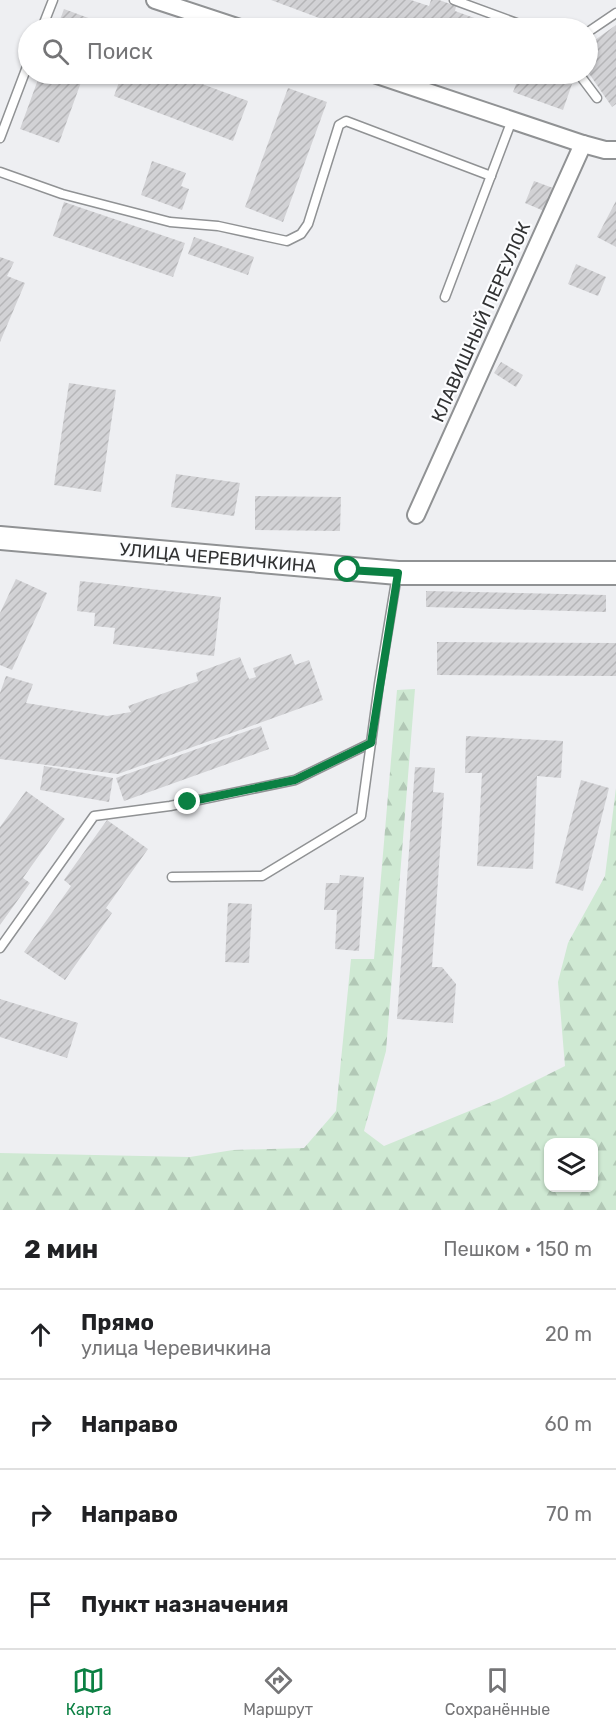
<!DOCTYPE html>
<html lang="ru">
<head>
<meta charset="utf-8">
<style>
	body { margin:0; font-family:Rubik,sans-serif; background:#f6f6f6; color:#202124 }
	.controls { position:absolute; right:18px; bottom:18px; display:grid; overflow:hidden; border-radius:12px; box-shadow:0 2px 4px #0004 }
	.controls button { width:54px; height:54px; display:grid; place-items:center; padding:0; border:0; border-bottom:2px solid #e0e0e0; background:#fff; color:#202124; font:30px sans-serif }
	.stop { position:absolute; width:18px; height:18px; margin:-14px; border:4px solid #0b8043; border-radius:50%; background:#fff }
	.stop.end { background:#0b8043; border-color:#fff; box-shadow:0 2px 6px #0008 }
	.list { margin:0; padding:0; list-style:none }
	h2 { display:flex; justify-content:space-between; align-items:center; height:78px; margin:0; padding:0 24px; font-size:26px }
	h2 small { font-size:20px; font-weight:400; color:#757577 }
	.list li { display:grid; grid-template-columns:39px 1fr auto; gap:18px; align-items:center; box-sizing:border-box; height:90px; padding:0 24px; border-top:2px solid #e0e0e0 }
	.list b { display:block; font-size:22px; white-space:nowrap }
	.list p { margin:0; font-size:20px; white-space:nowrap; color:#757577 }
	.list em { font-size:20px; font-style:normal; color:#757577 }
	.icon { flex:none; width:33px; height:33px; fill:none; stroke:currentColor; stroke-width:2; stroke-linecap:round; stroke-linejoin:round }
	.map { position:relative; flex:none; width:616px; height:1210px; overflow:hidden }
	.search { position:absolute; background:#fff; box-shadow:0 2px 4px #0004; left:18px; right:18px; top:18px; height:66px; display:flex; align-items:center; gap:15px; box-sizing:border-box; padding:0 21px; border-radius:33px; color:#757577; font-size:22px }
	.sheet { height:438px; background:#fff }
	nav { display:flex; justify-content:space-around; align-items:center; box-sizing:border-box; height:84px; border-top:2px solid #e0e0e0; background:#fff; font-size:16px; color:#757577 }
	nav a { display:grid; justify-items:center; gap:3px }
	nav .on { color:#0b8043 }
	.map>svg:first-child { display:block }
	.forest { fill:url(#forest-firs); fill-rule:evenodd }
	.building { fill:url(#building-hatch) }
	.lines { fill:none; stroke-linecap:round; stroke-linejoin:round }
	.lane-casing { stroke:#909294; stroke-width:11 }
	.street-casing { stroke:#909294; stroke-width:20 }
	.secondary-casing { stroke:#909294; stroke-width:26 }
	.lane { stroke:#fff; stroke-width:8 }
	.street { stroke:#fff; stroke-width:16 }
	.secondary { stroke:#fff; stroke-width:22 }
	.route { stroke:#0b8043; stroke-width:8 }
	.labels { text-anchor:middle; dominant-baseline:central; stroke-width:4.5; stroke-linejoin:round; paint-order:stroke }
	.street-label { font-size:18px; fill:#313233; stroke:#fcfdff }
</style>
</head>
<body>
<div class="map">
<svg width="616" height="1210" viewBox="0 0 616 1210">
	<defs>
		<pattern id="forest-firs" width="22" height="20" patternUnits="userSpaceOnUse" patternTransform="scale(1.5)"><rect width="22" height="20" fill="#cfe9d3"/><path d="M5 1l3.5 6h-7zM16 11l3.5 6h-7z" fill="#b2c8b6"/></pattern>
		<pattern id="building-hatch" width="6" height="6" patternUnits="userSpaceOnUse" patternTransform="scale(1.5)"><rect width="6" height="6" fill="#d2d2d5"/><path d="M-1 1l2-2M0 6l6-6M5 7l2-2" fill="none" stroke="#b5b5b7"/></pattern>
	</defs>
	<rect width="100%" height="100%" fill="#eeeff2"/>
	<path class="forest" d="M415,689L386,1051L364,1131L384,1146L501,1098L565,1066L558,982L568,943L605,876L616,788V1210H0V1153L190,1157L233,1150L304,1148L336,1111L351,959H374L397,690ZM548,1142H594V1188H548Z"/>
	<g class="building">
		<polygon points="271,0 411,0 429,6 431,0 439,0 456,6 455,11 502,28 346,28"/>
		<polygon points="64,9 102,23 100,28 57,28"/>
		<polygon points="616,25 616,104 612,107 588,72 588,45"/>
		<polygon points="40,74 84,74 59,143 20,129"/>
		<polygon points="122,74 175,74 248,101 233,141 114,96"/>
		<polygon points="520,74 543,74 572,84 563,110 513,92"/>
		<polygon points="288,88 327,102 283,222 245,207"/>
		<polygon points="152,161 186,173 181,186 189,189 182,210 141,195"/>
		<polygon points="534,181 553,188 544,211 525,203"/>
		<polygon points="616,201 616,247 597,237"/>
		<polygon points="64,202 185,243 173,277 53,236"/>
		<polygon points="194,237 254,257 248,275 188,254"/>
		<polygon points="0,257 14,262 7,276 25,283 0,342"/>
		<polygon points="576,264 606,277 598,296 568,284"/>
		<polygon points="501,362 523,375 516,387 494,373"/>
		<polygon points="69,383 116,390 101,492 54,485"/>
		<polygon points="176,474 240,483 234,516 171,507"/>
		<polygon points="255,496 341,497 340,531 255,530"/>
		<polygon points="16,579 47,593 12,670 0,665 0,613"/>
		<polygon points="80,581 221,597 214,656 113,644 115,628 94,626 95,613 77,611"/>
		<polygon points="426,591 606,595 606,612 426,607"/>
		<polygon points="437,642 616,643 616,676 437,675"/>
		<polygon points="291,654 295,665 309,660 323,700 118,774 0,759 0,693 6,676 33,684 26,703 107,716 131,712 128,706 198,681 196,673 240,657 249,679 256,677 253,668"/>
		<polygon points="261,726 269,749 124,801 116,778"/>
		<polygon points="466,736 563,741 561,778 537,776 533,869 477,866 482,773 465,773"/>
		<polygon points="44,766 113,778 109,802 40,790"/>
		<polygon points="415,767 435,768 433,792 444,793 432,967 442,967 456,984 453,1023 397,1019"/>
		<polygon points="581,780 609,788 583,891 555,883"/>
		<polygon points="26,791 65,819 23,878 30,883 0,925 0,827"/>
		<polygon points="107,820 148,849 106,908 112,913 65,980 24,952 71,886 64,880"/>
		<polygon points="340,875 364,877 359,951 335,949 337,910 324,910 326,883 339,883"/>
		<polygon points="228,903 252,904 249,963 225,962"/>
		<polygon points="0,999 78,1023 67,1058 0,1037"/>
	</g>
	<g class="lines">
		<defs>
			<g id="lane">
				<polyline points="454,0 530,28"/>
				<polyline points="42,28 53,0"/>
				<polyline points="588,32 616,13"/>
				<polyline points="579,74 597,98"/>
				<polyline points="0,138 28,64"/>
				<polyline points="0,172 62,194 170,222 218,226 287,241 301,234 308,224 339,125 346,121 491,176"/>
				<polyline points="445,297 512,120"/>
				<polyline points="172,877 262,876 361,816 379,684 397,575"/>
				<polyline points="0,948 94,816 170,806 295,780 371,743"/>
			</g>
			<g id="street">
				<polyline points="155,0 240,28"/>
				<polyline points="374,74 583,144 605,150 616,150"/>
				<polyline points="416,515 583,144"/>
			</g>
			<polyline id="secondary" points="0,538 398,573 616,573"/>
		</defs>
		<use href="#lane" class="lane-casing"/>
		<use href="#street" class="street-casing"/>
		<use href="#secondary" class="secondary-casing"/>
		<use href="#lane" class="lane"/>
		<use href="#street" class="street"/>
		<use href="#secondary" class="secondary"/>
	</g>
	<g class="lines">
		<polyline class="route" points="188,802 295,780 371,743 398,573 348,570"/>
	</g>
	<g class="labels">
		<g class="street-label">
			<text transform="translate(481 322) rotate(-66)">КЛАВИШНЫЙ ПЕРЕУЛОК</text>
			<text transform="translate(218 558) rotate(5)">УЛИЦА ЧЕРЕВИЧКИНА</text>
		</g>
	</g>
</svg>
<div class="controls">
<button><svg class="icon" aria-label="layers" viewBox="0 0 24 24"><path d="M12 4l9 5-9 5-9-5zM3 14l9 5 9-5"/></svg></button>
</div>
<div class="stop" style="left:348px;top:570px"></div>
<div class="stop end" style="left:188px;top:802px"></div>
<div class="search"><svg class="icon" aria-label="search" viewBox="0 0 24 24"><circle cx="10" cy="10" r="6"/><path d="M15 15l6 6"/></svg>Поиск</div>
</div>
<section class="sheet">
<h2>2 мин<small>Пешком · 150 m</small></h2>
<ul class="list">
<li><svg class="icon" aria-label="ahead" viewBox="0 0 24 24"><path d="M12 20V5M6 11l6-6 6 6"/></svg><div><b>Прямо</b><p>улица Черевичкина</p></div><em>20 m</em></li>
<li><svg class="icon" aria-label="right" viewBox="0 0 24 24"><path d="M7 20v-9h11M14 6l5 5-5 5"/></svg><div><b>Направо</b></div><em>60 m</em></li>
<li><svg class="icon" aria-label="right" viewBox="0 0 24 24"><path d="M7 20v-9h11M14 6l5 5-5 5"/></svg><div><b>Направо</b></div><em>70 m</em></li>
<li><svg class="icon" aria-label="arrive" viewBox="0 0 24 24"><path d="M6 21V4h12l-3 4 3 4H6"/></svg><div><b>Пункт назначения</b></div></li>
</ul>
</section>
<nav>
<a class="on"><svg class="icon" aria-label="map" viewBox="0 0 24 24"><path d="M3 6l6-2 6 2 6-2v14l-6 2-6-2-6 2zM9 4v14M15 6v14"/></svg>Карта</a>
<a><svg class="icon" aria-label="directions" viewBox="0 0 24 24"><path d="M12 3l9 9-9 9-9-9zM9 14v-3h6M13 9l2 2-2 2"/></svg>Маршрут</a>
<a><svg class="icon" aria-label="saved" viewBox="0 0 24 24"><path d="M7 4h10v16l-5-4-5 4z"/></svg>Сохранённые</a>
</nav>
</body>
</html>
